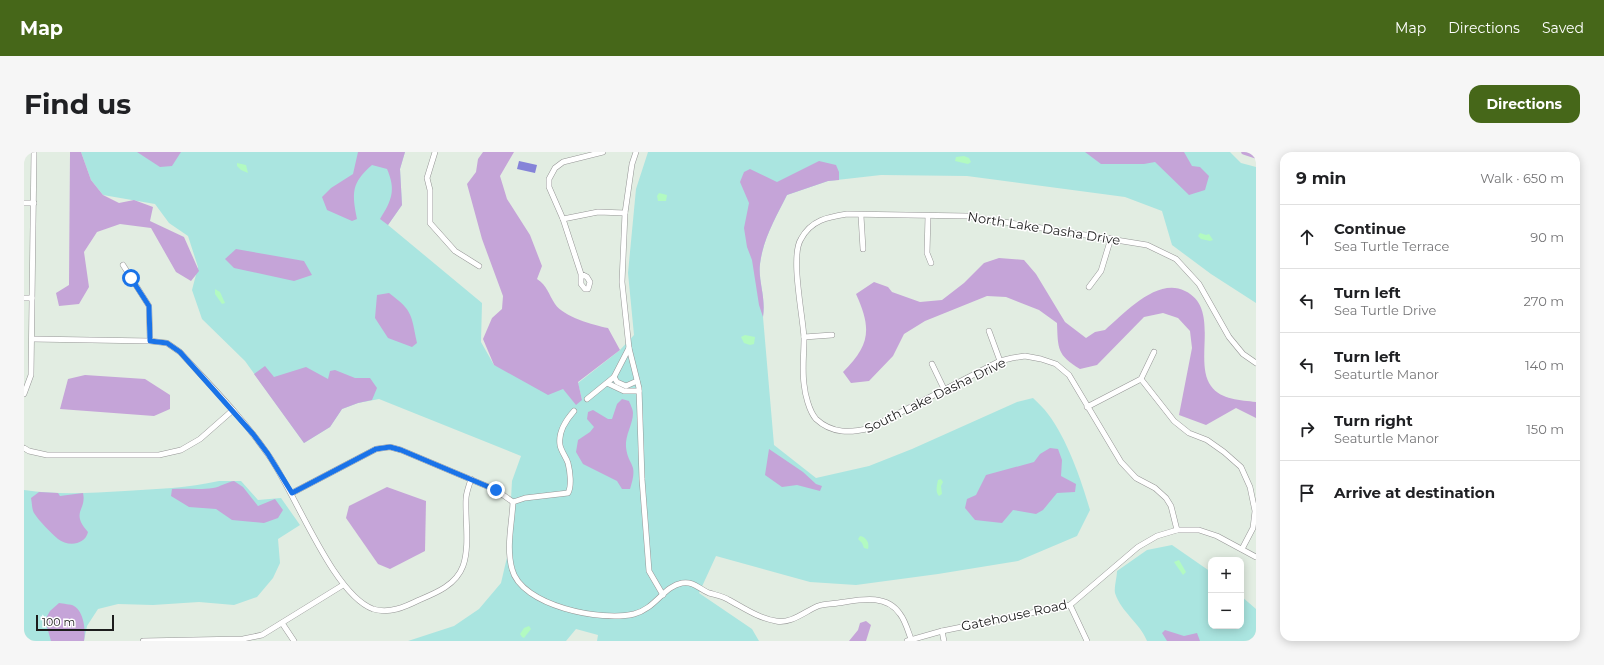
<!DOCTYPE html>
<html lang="en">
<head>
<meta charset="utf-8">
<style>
	body { margin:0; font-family:Montserrat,sans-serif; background:#f6f6f6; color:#202124 }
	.controls { position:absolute; right:12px; bottom:12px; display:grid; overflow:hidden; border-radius:8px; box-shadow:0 2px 10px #0003 }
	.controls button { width:36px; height:36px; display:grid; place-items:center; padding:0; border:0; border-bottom:1px solid #e0e0e0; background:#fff; color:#202124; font:20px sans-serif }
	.scale { position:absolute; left:12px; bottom:10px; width:78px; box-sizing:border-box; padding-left:4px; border:2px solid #1c1c1c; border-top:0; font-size:11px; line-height:14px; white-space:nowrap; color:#1c1c1c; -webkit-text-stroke:3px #fff; paint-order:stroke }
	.stop { position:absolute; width:12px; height:12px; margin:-9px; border:3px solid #1a73e8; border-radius:50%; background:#fff }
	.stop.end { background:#1a73e8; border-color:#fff; box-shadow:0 1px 4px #0008 }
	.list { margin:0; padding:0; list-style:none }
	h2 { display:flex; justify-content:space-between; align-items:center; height:52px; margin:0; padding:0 16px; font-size:17px }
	h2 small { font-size:13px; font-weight:400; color:#757577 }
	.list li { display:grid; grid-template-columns:26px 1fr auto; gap:12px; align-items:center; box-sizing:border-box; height:64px; padding:0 16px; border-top:1px solid #e0e0e0 }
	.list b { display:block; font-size:15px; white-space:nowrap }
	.list p { margin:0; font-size:13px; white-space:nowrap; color:#757577 }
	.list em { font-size:13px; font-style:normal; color:#757577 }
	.icon { flex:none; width:22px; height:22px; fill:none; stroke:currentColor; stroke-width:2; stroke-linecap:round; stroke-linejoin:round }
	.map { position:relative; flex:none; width:1232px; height:489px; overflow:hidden; border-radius:12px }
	header { display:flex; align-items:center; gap:24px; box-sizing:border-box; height:56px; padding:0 20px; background:#466719; color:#fff }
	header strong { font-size:19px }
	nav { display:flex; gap:22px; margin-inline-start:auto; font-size:14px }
	.intro { display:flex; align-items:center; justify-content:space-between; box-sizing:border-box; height:96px; padding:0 24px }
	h1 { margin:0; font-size:28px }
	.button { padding:10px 18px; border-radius:12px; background:#466719; color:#fff; font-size:14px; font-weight:700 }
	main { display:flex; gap:24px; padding:0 24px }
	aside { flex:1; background:#fff; border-radius:12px; box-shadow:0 2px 10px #0003 }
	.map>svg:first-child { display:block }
	.grass { fill:#aae5e0 }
	.sand { fill:#b2fac1 }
	.pitch { fill:#8583d8 }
	.water { fill:#c5a4d8 }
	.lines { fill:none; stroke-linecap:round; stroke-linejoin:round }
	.canal { stroke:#c5a4d8; stroke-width:5.5 }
	.minor-casing { stroke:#969696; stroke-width:6 }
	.minor { stroke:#fff; stroke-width:5 }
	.route { stroke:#1a73e8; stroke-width:5 }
	.labels { text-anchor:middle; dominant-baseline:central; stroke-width:3; stroke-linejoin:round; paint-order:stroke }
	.street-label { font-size:13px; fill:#1c1c1c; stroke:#fff }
</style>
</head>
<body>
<header>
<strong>Map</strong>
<nav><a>Map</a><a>Directions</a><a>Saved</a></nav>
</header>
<div class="intro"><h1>Find us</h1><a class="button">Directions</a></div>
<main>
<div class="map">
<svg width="1232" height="489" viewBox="0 0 1232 489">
	<rect width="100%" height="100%" fill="#e2ede2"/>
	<g class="grass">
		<path d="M57,0H381L376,17L378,53L364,73L458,151L457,190L470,213L539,237L558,248L554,231L596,198L610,183L604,121L612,37L624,0H1206L1217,11L1232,15V151L1187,122L1148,93L1138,59L1101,45L943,24L857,23L804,29L763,43C752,65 739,87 736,112C734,129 742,145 739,165L750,293L792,326L845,314L888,297L993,250L1009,246C1014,251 1020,256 1024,262C1043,287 1057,327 1066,358L1053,384L994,409L914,422L832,433L786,430L692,404L675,441L728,477L735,489H573L574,483L552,477L542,489H384L430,474L455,457L477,431L484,401L488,329L497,304L355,247L334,251L318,257L306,275L280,291L221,209L178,167L168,138L174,115L164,84L145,71L131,52L79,43L67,28Z"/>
		<path d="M195,329H217L234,348L257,346L276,373L254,387L256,411L249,426L233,445L210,453L175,450L129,453L94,452L74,457L63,474L60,489H0V338C34,343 67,341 101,339C133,337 164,336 195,329Z"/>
		<path d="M1148,393L1187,420V474H1217V444L1232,457V489H1123C1116,471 1097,460 1091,441C1090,435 1093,425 1093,419L1123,398Z"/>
	</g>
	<g class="sand">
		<polygon points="940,4 945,6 947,10 944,12 931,9 932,5"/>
		<polygon points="213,11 222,13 224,21 217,18 213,14"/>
		<polygon points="635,41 643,43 642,49 634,49 633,44"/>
		<polygon points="1176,81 1182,83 1185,82 1189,88 1186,89 1177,87 1174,84"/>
		<polygon points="191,137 196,140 201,151 198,152 191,142"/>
		<polygon points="721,183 731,185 730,192 726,193 720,191 717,185"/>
		<path d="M917,327L919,330L917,334L918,342L915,344C911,340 913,333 914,328Z"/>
		<path d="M836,384C842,385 846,391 844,397L840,396L838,391L834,387Z"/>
		<polygon points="1155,408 1162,420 1159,423 1150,410"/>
		<polygon points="505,474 507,477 500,486 498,485 496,482 500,476"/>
	</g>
	<polygon class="pitch" points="495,9 513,13 511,21 493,17"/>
	<g class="water">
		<polygon points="46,0 57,0 67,28 79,43 95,51 110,48 129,55 126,69 160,85 175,119 167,129 152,120 127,76 96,72 73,80 60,100 65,135 55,152 35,154 32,141 45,133"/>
		<polygon points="113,0 157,0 148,14 136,15"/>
		<path d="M334,0H381L376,17L378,53L364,73L356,67C368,48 372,38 363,17L348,13C327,31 328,41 333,67L328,69L303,58L298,45L307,36L329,22Z"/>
		<path d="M459,0H490L476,24L483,47L506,83L518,114L513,127C523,133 525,143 531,152C540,165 569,173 584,176L596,198L554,230L558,248L552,253L539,237L524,243L470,213L459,187L468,166L478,157L479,144L458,87L443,32L452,20L454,7Z"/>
		<polygon points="1061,0 1160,0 1168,14 1176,15 1185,24 1181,38 1165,43 1131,10 1120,12 1077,12"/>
		<path d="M795,9L812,13L815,20V28L804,29L763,43C752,65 739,87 736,112C734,129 742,145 739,165L735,153L728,108L723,95L720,76L725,51L716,30L720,20L726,17L753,30Z"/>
		<polygon points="212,97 280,109 288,123 270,129 210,116 201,107"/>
		<path d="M975,106L1000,108L1012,122L1041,170L1062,186L1071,180L1081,178C1101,161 1133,125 1161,139C1197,156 1169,210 1187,234C1197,248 1217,248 1232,250V266L1212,256L1182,273L1155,263L1168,196L1166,179L1154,166L1139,161L1120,165L1073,213L1056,217C1033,203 1034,197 1033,171L1015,158L982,145L963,144L901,169L880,182L869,204L845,229L827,231L819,220C846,193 848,177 832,142L850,130L864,135L868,140L896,150L918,148L940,131L960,111Z"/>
		<path d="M365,141C389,159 387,162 393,191L388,195L364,186L351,166L353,143Z"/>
		<polygon points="241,214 250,225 282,215 304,227 306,219 311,218 331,226 346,226 353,236 348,248 334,251 318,257 306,275 280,291 230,222"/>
		<polygon points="61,223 121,227 146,243 146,257 130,264 36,257 44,227"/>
		<path d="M598,247L605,249C606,252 609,257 609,261C609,272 601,283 602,295C604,315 615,310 606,337H598L593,329L559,312L552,300L554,288L566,280L570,275L563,267L564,260L569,258L584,267H588L593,252Z"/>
		<polygon points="1026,296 1034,297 1038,308 1037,324 1052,332 1051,340 1033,341 1019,358 1012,362 989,358 978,371 951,368 941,356 943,347 952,343 962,323 1010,310 1016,302"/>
		<polygon points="745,297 779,320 792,332 798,334 796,339 773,333 758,335 741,323"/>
		<path d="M210,329L219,335L234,354L251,347L259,358L254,366L240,371L208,368L192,357L165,355L147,344L148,337C161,336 176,338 189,336C196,335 203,330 210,329Z"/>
		<polygon points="363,335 402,349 401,399 366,417 354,412 322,366 325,354"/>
		<path d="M15,340L34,341L36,344L59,341C63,358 46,360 64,380C61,393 44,395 34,387C26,380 16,370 10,361C8,358 8,351 7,346Z"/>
		<path d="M35,451C39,452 47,452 50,454C60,460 62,479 60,489H27L21,468L26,459Z"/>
		<polygon points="842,469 847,473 842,489 825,489 834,478 836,471"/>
		<polygon points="1141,478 1160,484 1173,481 1176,489 1143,489 1138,481"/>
	</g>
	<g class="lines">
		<polyline class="canal" points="1220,0 1232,4"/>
		<defs>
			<g id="minor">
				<polyline points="411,0 403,26 406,38 406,71 431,99 455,114"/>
				<polyline points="612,0 608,12 601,61 598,130 605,196 615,236 618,327 625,419 639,443"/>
				<polyline points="0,51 10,51"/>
				<polyline points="837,64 839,97"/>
				<polyline points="904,64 903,101 907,111"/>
				<polyline points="539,67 574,60 601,61"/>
				<polyline points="99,113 125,154 126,189"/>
				<polyline points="557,122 563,125 566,130 564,137 561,137 557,132 557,122 539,67 525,35 525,27 531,16 539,10 579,0"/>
				<polyline points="1065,135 1077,119 1087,86"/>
				<polyline points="0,146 8,146"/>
				<polyline points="965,179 976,209"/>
				<polyline points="780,185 808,183"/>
				<path d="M8,187L126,189L143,191L156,200C186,233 217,264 243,301C270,337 308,442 349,457C365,462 381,455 395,448C412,441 432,433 439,414C446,394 441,368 442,347C442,341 445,334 447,327"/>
				<polyline points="908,212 921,239"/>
				<polyline points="590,225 593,230 602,234 613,229"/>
				<polyline points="1117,227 1150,269 1165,281 1183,288 1200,300 1217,315 1226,335 1231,359 1229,376 1218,397"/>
				<polyline points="583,231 600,239 615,239"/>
				<polyline points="0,242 7,223 10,0"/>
				<polyline points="563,247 590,225 605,196"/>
				<polyline points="1063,255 1117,227 1130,200"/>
				<path d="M550,259C542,268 534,281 536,293C537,299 542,305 544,311C546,319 548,334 544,341L501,346L489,350C488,372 482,395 488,417C497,454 578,470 610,462C631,457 640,434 658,431C670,429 675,437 685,441C692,443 699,444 705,448C720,456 734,466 752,469C767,472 780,460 794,454C800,452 808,452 814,451C835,448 862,441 876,462C881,468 884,479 887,487"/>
				<polyline points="0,296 5,299 23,303 135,303 157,298 176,287 209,258"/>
				<polyline points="268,341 352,297 366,295 377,298 472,338 489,350"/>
				<path d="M1153,378L1147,354L1142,346L1131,336L1112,326L1097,310L1045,223L1032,212L1017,207L1001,204L988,206L976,209L846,276C827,281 808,282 792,267C785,259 781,242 780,232C778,217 780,202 780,186C779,164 766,104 777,87C787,68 804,65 823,62L943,64L1123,93L1152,107L1175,132L1205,185L1219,202L1232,211"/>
				<polyline points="1046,453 1063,489"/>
				<polyline points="258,471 270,489"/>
				<polyline points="918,479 920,489"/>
				<polyline points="119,489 219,487 238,483 319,433"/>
				<polyline points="883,489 918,479 1046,453 1114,395 1133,384 1153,378 1175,378 1193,384 1232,405"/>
			</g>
		</defs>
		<use href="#minor" class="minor-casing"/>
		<use href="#minor" class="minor"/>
	</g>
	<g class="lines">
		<polyline class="route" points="107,126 125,154 126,189 143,191 156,200 229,282 244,302 268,341 352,297 366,295 377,298 472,338"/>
	</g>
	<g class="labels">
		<g class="street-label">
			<text transform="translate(1020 76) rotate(9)">North Lake Dasha Drive</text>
			<text transform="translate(911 243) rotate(-26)">South Lake Dasha Drive</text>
			<text transform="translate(990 463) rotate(-12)">Gatehouse Road</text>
		</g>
	</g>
</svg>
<div class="controls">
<button>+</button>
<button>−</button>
</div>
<div class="scale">100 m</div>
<div class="stop" style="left:107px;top:126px"></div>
<div class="stop end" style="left:472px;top:338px"></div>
</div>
<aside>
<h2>9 min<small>Walk · 650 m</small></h2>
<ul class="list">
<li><svg class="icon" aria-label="ahead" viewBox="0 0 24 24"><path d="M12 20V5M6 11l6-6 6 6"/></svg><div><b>Continue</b><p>Sea Turtle Terrace</p></div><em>90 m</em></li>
<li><svg class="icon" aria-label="left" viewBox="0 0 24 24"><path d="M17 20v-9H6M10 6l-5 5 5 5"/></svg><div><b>Turn left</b><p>Sea Turtle Drive</p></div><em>270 m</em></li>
<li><svg class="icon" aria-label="left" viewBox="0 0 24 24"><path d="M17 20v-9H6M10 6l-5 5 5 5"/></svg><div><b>Turn left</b><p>Seaturtle Manor</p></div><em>140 m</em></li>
<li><svg class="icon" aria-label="right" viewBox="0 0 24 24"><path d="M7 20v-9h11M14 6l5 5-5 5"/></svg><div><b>Turn right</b><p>Seaturtle Manor</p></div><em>150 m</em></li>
<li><svg class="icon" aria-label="arrive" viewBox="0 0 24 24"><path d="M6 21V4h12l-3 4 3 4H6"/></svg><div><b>Arrive at destination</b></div></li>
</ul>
</aside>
</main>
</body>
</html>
